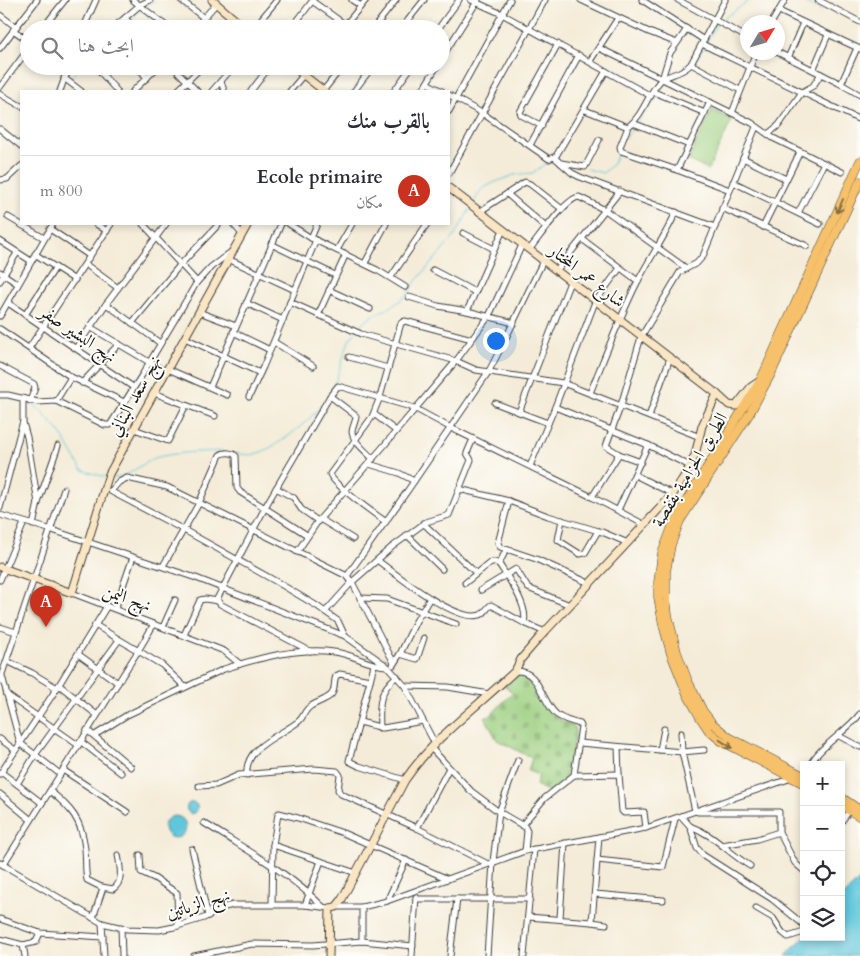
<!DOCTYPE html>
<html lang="ar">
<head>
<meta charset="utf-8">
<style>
	body { margin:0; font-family:Cardo,Amiri,serif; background:#f7f7f7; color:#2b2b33; direction:rtl }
	.controls { position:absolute; right:15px; bottom:15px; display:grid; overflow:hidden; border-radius:0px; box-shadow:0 2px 8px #0003 }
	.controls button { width:45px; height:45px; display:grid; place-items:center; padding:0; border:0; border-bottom:1px solid #e1e1e2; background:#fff; color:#2b2b33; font:25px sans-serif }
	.compass { position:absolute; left:740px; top:15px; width:45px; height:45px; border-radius:50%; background:#fff; box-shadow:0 2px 8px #0003; rotate:52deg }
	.you { position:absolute; left:495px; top:340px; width:18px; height:18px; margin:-12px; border:4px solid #fff; border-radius:50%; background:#1a73e8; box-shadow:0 0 0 8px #1a73e833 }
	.badge { display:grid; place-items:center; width:32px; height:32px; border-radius:50%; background:#c8321e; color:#fff; font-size:16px; font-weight:700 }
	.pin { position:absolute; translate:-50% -41px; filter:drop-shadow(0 1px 2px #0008) }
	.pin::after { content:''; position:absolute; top:26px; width:18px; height:15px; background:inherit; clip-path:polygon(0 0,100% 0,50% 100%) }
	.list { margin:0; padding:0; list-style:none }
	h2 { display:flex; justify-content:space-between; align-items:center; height:65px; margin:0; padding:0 20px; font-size:21px }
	h2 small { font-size:16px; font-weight:400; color:#7c7c81 }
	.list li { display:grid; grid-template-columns:32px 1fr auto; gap:15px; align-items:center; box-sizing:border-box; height:70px; padding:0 20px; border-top:1px solid #e1e1e2 }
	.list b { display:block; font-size:19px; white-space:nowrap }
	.list p { margin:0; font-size:16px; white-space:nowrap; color:#7c7c81 }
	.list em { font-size:16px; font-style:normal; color:#7c7c81 }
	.icon { flex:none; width:28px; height:28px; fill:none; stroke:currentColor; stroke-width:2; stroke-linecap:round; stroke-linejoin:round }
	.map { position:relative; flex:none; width:860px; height:956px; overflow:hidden; direction:ltr }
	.search { position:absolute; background:#fff; box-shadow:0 2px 8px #0003; left:20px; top:20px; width:430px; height:55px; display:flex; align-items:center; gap:12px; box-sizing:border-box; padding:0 18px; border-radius:28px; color:#7c7c81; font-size:19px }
	.panel { position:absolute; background:#fff; box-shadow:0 2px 8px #0003; left:20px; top:90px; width:430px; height:135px; border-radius:0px; direction:rtl }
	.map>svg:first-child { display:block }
	.grass { fill:#9ccf80; stroke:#5c764e }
	.cemetery { fill:url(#cemetery-stones); stroke:#5c764e }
	.water { fill:#5fc6dc; stroke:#3e717c }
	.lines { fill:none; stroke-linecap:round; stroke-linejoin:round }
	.stream { stroke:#5fc6dc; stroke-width:1 }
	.street-casing { stroke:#3c3b38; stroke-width:7 }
	.secondary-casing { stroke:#3c3b38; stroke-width:9 }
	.primary-casing { stroke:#3c3b38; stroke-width:9 }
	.street { stroke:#fff; stroke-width:5 }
	.secondary { stroke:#fbe6c4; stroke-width:7 }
	.primary { stroke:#f6c16b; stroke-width:8 }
	.oneway { stroke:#896e44 }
	.labels { text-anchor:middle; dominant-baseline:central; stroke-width:4; stroke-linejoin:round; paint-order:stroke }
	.street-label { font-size:18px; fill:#1c1c1c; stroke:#fdfcf7 }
</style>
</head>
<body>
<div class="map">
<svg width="860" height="956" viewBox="0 0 860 956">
	<defs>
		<pattern id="cemetery-stones" width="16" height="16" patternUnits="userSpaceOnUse" patternTransform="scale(1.25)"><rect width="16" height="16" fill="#9ccf80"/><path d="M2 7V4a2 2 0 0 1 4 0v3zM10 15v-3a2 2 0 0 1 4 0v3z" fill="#86b16e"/></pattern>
	</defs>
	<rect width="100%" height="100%" fill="#fdfcf7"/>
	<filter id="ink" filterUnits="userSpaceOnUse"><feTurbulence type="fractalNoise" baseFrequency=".02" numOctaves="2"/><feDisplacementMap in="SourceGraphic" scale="10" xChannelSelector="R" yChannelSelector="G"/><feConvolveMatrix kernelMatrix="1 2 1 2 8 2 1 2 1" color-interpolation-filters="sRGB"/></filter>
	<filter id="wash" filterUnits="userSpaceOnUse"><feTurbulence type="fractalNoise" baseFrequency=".0096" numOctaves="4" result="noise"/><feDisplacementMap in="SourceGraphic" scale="20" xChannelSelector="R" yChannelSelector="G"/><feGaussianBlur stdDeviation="1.12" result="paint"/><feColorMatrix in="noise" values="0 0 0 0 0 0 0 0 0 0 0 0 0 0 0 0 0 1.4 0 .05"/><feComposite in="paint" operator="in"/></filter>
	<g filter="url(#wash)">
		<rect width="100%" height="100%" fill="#f4ecd8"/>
		<polygon class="grass" points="712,110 732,120 708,170 688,160"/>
		<path class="cemetery" d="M517,674C536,673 537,695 546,707C553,717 564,722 575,727V737L565,779L549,792L536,785L539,775L528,771L532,758L497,740L485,717H489L512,693L505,686Z"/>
		<g class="water">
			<circle cx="192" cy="808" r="5.5"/>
			<circle cx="175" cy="827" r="11"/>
			<polygon points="860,879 860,956 786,956 804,937 841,937 841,898"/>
		</g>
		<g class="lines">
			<g class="stream">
				<polyline points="799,0 821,10"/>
				<polyline points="145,7 155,0"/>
				<polyline points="130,20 142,9"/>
				<polyline points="720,21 750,0"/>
				<polyline points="121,29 127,23"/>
				<polyline points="706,43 717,23"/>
				<polyline points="698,56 704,47"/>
				<polyline points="68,80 82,66"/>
				<polyline points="659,91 660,86 664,82"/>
				<polyline points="636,123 653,104 658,95"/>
				<polyline points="626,138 634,126"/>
				<polyline points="587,169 603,173 612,165 619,152"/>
				<polyline points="473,203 482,189 493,183 514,175 533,173 550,160 554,161"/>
				<polyline points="357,330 363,323 372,316 391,307 405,297 416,281 454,237 470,209"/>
				<polyline points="333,389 349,340 355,333"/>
				<polyline points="33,403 60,432 82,470 105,477"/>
				<path d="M236,453C242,454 248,456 255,454C277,448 308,422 322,405"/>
				<path d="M112,478C129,478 142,462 158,457C180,452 200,452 222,451"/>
			</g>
		</g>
	</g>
	<g filter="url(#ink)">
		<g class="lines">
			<defs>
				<g id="street">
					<polyline points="133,0 170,29"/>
					<polyline points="181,0 204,18"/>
					<polyline points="352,0 361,6"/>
					<polyline points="471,0 502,14 651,96"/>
					<polyline points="581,0 649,32 677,43"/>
					<polyline points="642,0 704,40"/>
					<polyline points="678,0 748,38"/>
					<polyline points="818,0 860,22"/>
					<polyline points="312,1 346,25"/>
					<polyline points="779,11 860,49"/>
					<polyline points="0,15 16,27"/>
					<polyline points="125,18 135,29"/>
					<polyline points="298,20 309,29"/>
					<polyline points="772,22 785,0"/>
					<polyline points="42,29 65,0"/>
					<polyline points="83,29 96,0"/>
					<polyline points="112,29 140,5 150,0"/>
					<polyline points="194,29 216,4"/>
					<polyline points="232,29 237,22"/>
					<polyline points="253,29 277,0"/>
					<polyline points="291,29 313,0"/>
					<polyline points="342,29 366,0"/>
					<polyline points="373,29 396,0"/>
					<polyline points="401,29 424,0"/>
					<polyline points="438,29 459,0"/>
					<polyline points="13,30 29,41"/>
					<polyline points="702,44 860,120"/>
					<polyline points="0,48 37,0"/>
					<polyline points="599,48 732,113 752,123 773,138 842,172"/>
					<polyline points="777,52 841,84 860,95"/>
					<polyline points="788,58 803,23"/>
					<polyline points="441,59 478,0"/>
					<polyline points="590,61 618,18"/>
					<polyline points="691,64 740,90"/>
					<polyline points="52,66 61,71 65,66"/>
					<polyline points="95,66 117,91"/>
					<polyline points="137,66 147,78"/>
					<polyline points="172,66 197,91"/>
					<polyline points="813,70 828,35"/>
					<polyline points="64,78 81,91"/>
					<polyline points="662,79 670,53 687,29"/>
					<polyline points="221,81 224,91"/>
					<polyline points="427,83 442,91"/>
					<polyline points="841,84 857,48"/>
					<polyline points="0,87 29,48"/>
					<polyline points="60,91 65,77 73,66"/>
					<polyline points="133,91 159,66"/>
					<polyline points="177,91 203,66"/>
					<polyline points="212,91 234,66"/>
					<polyline points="251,91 270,66"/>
					<polyline points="290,91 311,66"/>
					<polyline points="323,91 343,66"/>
					<polyline points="354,91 373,66"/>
					<polyline points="394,91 412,66"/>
					<polyline points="422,91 437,66"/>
					<polyline points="654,92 705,113"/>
					<polyline points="0,94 21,106"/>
					<polyline points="449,95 482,113 549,159 556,156 606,71"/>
					<polyline points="710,102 677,170 730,190"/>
					<path d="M585,110L628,127C644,114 647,95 660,81C667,74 681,75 691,64L725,0"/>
					<polyline points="449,111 510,0"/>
					<polyline points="732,113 756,52"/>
					<polyline points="633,123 689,145"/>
					<polyline points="542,126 521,115 520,112 558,44"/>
					<polyline points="628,127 620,147 621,151 677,170"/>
					<polyline points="0,129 21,146"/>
					<polyline points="768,134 779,125 802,92 813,86 821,74"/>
					<polyline points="530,145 579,55"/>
					<polyline points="555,158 572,173 580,177 715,227"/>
					<polyline points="743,158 786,179"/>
					<polyline points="561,163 585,167 599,140"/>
					<polyline points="449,173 545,0"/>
					<polyline points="0,180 7,179 21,166"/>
					<polyline points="733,182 820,224"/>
					<polyline points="507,194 547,228"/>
					<polyline points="722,208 807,246"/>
					<polyline points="479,212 525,182 530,184 562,209"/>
					<polyline points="798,213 824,163"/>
					<polyline points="8,217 44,238"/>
					<polyline points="96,224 107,231"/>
					<polyline points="143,224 197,282"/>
					<polyline points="233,224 242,234"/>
					<polyline points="289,224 311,238 377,270 405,287"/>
					<polyline points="763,227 800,152"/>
					<polyline points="50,229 90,256"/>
					<polyline points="463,233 494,249"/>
					<polyline points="311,238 317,224"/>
					<polyline points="582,239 638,281"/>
					<polyline points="0,241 31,261"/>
					<polyline points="271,244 335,275"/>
					<polyline points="337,250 352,224"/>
					<path d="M529,250C539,238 566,198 579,197L605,210L686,268"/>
					<polyline points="35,254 75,280"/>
					<polyline points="228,259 295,290"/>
					<polyline points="365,263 386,224"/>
					<polyline points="85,264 118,288"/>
					<polyline points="433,270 475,292"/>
					<polyline points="556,271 620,191"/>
					<polyline points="0,272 18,284"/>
					<polyline points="391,277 427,224"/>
					<polyline points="0,281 17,253"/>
					<polyline points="329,290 370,309"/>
					<polyline points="409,297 438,306 467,311 514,323"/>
					<polyline points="290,302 361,334 456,361 476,370 563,383 700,437"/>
					<polyline points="8,303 133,387"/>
					<polyline points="246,303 283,320"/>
					<polyline points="106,304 160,343"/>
					<polyline points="467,311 503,230"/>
					<polyline points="199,312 236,326"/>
					<polyline points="25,315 55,268"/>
					<polyline points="318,315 346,254"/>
					<polyline points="0,316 53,224"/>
					<polyline points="132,323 180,265 219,224"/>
					<polyline points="90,327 166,372"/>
					<polyline points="0,329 71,377 124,402"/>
					<polyline points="233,332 270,350"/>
					<polyline points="185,338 260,373"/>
					<polyline points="274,342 313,366"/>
					<polyline points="29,348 111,224"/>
					<polyline points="76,348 106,304 166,224"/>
					<polyline points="349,357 388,368"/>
					<polyline points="0,366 34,384 35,388 30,401"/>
					<polyline points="168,369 227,395"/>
					<polyline points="82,383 119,344"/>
					<polyline points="210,387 281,224"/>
					<polyline points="154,393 215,416"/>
					<path d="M590,393C605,356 619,319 637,283C649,259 665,237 676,212"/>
					<polyline points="0,395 8,395 38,402 56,401 105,425 110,425 142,375 197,282 211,267 231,252"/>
					<path d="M330,396L356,416C356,422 352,427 352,432C353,442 367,452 373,459"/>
					<polyline points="249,397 263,367 316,240"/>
					<polyline points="56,401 71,377"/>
					<polyline points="495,403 548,423"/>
					<polyline points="555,407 648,445 690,466"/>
					<polyline points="519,412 570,282"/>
					<polyline points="374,414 396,431"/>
					<polyline points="649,416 670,358"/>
					<polyline points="23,423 27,437 38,503 33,525"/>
					<polyline points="134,429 168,441 186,405"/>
					<polyline points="641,462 619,454 606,446 621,405 641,337 680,272 697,263 703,256 756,127"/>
					<polyline points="369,464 399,473 414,481"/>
					<polyline points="530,466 555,407 595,302 620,268"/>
					<polyline points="635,475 673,494"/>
					<polyline points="276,488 294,498 301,509 318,521"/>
					<polyline points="459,489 509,501 548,516 602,532 628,543"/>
					<polyline points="110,491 184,530 277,582 317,606 338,621 345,636"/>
					<polyline points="111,491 119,482 127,478 167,487 347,576 352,582 394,663"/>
					<polyline points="592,497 619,454"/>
					<polyline points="509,501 498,543 500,547 536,559 589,583"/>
					<polyline points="38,503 58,446"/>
					<polyline points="0,508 23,421 23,399"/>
					<polyline points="618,510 648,445"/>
					<polyline points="0,515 52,530 196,578 345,636 387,666 405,686 435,744"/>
					<polyline points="320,519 353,539"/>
					<polyline points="562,520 558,540 580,554 585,553 598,531"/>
					<path d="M386,522C375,514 332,484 330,474L372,417L380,397L401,323L405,321L472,339"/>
					<polyline points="423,523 476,573"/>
					<polyline points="407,535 442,569"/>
					<polyline points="297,552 318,521 382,448 456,361 472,339 489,316 522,245"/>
					<path d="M377,560C397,575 456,623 480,615C485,614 486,608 491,605L524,623"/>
					<path d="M499,564C508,578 529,606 524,623L545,632"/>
					<path d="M163,566L199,503L220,455C224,452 233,452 236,456L237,488L240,492L307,535"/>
					<polyline points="347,576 408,490 489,371 504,342 543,261"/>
					<polyline points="0,580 24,523"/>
					<polyline points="465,583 491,562 495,562 499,564 506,550"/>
					<polyline points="481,590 516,569 528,588 570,605"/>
					<polyline points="72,593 224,651 240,664"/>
					<polyline points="360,598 387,599 456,624"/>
					<polyline points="115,609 133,557"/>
					<polyline points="325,612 352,582 392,547 426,522 449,515 471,460 467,453 473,439"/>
					<polyline points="95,625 162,665 185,687"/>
					<polyline points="0,627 16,632"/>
					<polyline points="163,627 175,600"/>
					<polyline points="184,635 200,600 205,599 218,601"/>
					<polyline points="310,651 220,604 217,599 268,502 330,396 338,386 414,408 451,428 592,497 645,525"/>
					<polyline points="78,654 118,683"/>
					<polyline points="400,654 417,659 424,638"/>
					<polyline points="7,661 32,673 57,688"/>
					<polyline points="374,665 349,761 359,766 405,780"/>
					<polyline points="393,665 400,654 416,621 430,598"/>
					<path d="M515,671C540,669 541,702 557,715C564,720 572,722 580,724L581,726L574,775L545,798L522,825"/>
					<polyline points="2,676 20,743 60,774"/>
					<polyline points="0,680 64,489"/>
					<polyline points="59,685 97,715"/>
					<polyline points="405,686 448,687 489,694"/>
					<polyline points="7,695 78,745"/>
					<polyline points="360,722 383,728 423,721"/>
					<path d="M380,728C379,705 378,691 397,676"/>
					<polyline points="87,730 131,767"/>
					<polyline points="681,733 682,752 695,811"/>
					<path d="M95,735L127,715L224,669C258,658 299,647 334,652C353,654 367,665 386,666"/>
					<polyline points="839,736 860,747"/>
					<polyline points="0,739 15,750"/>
					<polyline points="80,741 121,773"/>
					<polyline points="579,743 660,750 664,729"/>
					<polyline points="618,747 619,774"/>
					<polyline points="431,748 471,791 499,812 525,827 527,831 525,851"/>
					<polyline points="660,750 682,752 704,750"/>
					<path d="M810,765C820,746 846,732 860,714"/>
					<polyline points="63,770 127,812"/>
					<polyline points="1,772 42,803"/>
					<polyline points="0,774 57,688 107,606"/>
					<path d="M247,775C244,746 281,736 299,721C304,717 304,710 311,706C317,702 326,700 331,695C336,690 333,682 336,676L340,674L370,680"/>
					<polyline points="574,775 619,774 622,811 624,813 644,812 646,828"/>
					<polyline points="17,784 35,755 119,640"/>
					<polyline points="199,786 216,785 239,775 314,769 337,771 340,775 338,790 341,794 417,828 488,864"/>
					<path d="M50,791C71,808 82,820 85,849C86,859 85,870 87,880L103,888L93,918"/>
					<polyline points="0,794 31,820"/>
					<polyline points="698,812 779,812 779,832 757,839 722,845"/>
					<polyline points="681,816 690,826 697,848 703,855 772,899 804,925"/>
					<polyline points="841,822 850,810"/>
					<path d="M204,823C245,849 288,872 322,906"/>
					<path d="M690,826C715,835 728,853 750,866"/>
					<polyline points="417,828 449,768"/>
					<polyline points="779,832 795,863 804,871"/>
					<polyline points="273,845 356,873"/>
					<polyline points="192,849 208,916"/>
					<polyline points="140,855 141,872 154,878 177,893 178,926"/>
					<polyline points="597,860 663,867 675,819"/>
					<polyline points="0,863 102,923 127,929 159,930 174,927 204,918 225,907 233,905 305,905 330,908"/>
					<polyline points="3,865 138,651 154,624"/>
					<path d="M102,887L113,889C124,882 120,866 118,855"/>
					<polyline points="595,894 663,900"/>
					<polyline points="416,899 530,899"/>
					<polyline points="387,901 406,860"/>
					<polyline points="272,904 273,845 278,814 279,813 298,818 343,833 448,879"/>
					<polyline points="305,905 321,861"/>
					<polyline points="336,907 362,907 387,901 525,851 646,828 786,780 791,774"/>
					<polyline points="756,908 773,918 782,932 788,937 804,932"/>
					<polyline points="528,917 592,922 599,837"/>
					<polyline points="560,918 565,843"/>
					<polyline points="0,919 40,933 103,937"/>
					<polyline points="592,922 606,924"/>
					<polyline points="102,923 104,956"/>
					<polyline points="121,927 122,956"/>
					<polyline points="0,939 23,945 25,956"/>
					<polyline points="362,941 362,907"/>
					<polyline points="23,945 36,942 40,933"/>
					<polyline points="194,956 252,944 313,945 362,941 413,946"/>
					<polyline points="412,956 416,897"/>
					<polyline points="450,956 457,899"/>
					<polyline points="487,956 493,862 499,812 518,760"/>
					<polyline points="524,956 534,849"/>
				</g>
				<g id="secondary">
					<polyline points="212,0 246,29"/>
					<polyline points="292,66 324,91"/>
					<polyline points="717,394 729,405 736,406 751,387 760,381"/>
					<polyline points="0,567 72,593 109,474 248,224"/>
					<path d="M329,956L330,908L336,907L341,901L405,780C434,737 478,706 515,671L521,659L539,638L673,494L687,472L695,455L702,426L717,394L449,188"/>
				</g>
				<g id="primary">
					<polyline points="804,776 729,737 712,723 703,711 688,681 677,652 668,615 666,597 666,572 671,545 680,521 750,413 771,374 860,181"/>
					<polyline points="804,784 721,741 709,731 701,719 687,694 671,654 663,625 658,597 658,582 662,553 675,519 760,381 860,161"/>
					<polyline points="841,797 860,810"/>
					<polyline points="841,805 860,817"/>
				</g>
			</defs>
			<use href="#street" class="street-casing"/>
			<use href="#secondary" class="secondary-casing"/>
			<use href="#primary" class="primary-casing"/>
			<use href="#street" class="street"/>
			<use href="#secondary" class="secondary"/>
			<use href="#primary" class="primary"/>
		</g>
		<defs><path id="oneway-shaft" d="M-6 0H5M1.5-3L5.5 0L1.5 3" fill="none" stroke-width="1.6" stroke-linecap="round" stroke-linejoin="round" transform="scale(1.25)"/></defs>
		<g class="oneway">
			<use href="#oneway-shaft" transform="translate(840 206) rotate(114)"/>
			<use href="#oneway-shaft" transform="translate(726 744) rotate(33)"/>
		</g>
	</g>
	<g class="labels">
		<g class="street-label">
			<text transform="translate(587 276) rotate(38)">شارع عمر المختار</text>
			<text transform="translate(78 334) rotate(34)">نهج البشير صفر</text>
			<text transform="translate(135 396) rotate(-61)">نهج سعد البناني</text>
			<text transform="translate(690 470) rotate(-59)">الطريق الحزامية بقفصة</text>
			<text transform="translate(127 598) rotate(20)">نهج اليمن</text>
			<text transform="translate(198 904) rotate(-17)">نهج الزياتين</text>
		</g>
	</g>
</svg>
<div class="controls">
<button>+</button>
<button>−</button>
<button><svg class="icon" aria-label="locate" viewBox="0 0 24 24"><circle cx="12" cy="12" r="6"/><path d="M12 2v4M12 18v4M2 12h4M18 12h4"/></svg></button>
<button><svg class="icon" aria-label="layers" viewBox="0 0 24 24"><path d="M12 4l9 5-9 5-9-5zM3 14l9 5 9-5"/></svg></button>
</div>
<svg class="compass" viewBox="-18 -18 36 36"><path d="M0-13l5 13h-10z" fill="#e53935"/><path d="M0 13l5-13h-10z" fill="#7c7c81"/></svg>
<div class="you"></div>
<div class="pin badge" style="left:46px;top:627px">A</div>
<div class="search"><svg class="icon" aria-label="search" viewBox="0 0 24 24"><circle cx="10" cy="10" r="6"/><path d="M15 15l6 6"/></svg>ابحث هنا</div>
<section class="panel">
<h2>بالقرب منك<small></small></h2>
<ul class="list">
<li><span class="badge">A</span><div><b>Ecole primaire</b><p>مكان</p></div><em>800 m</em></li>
</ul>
</section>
</div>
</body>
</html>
